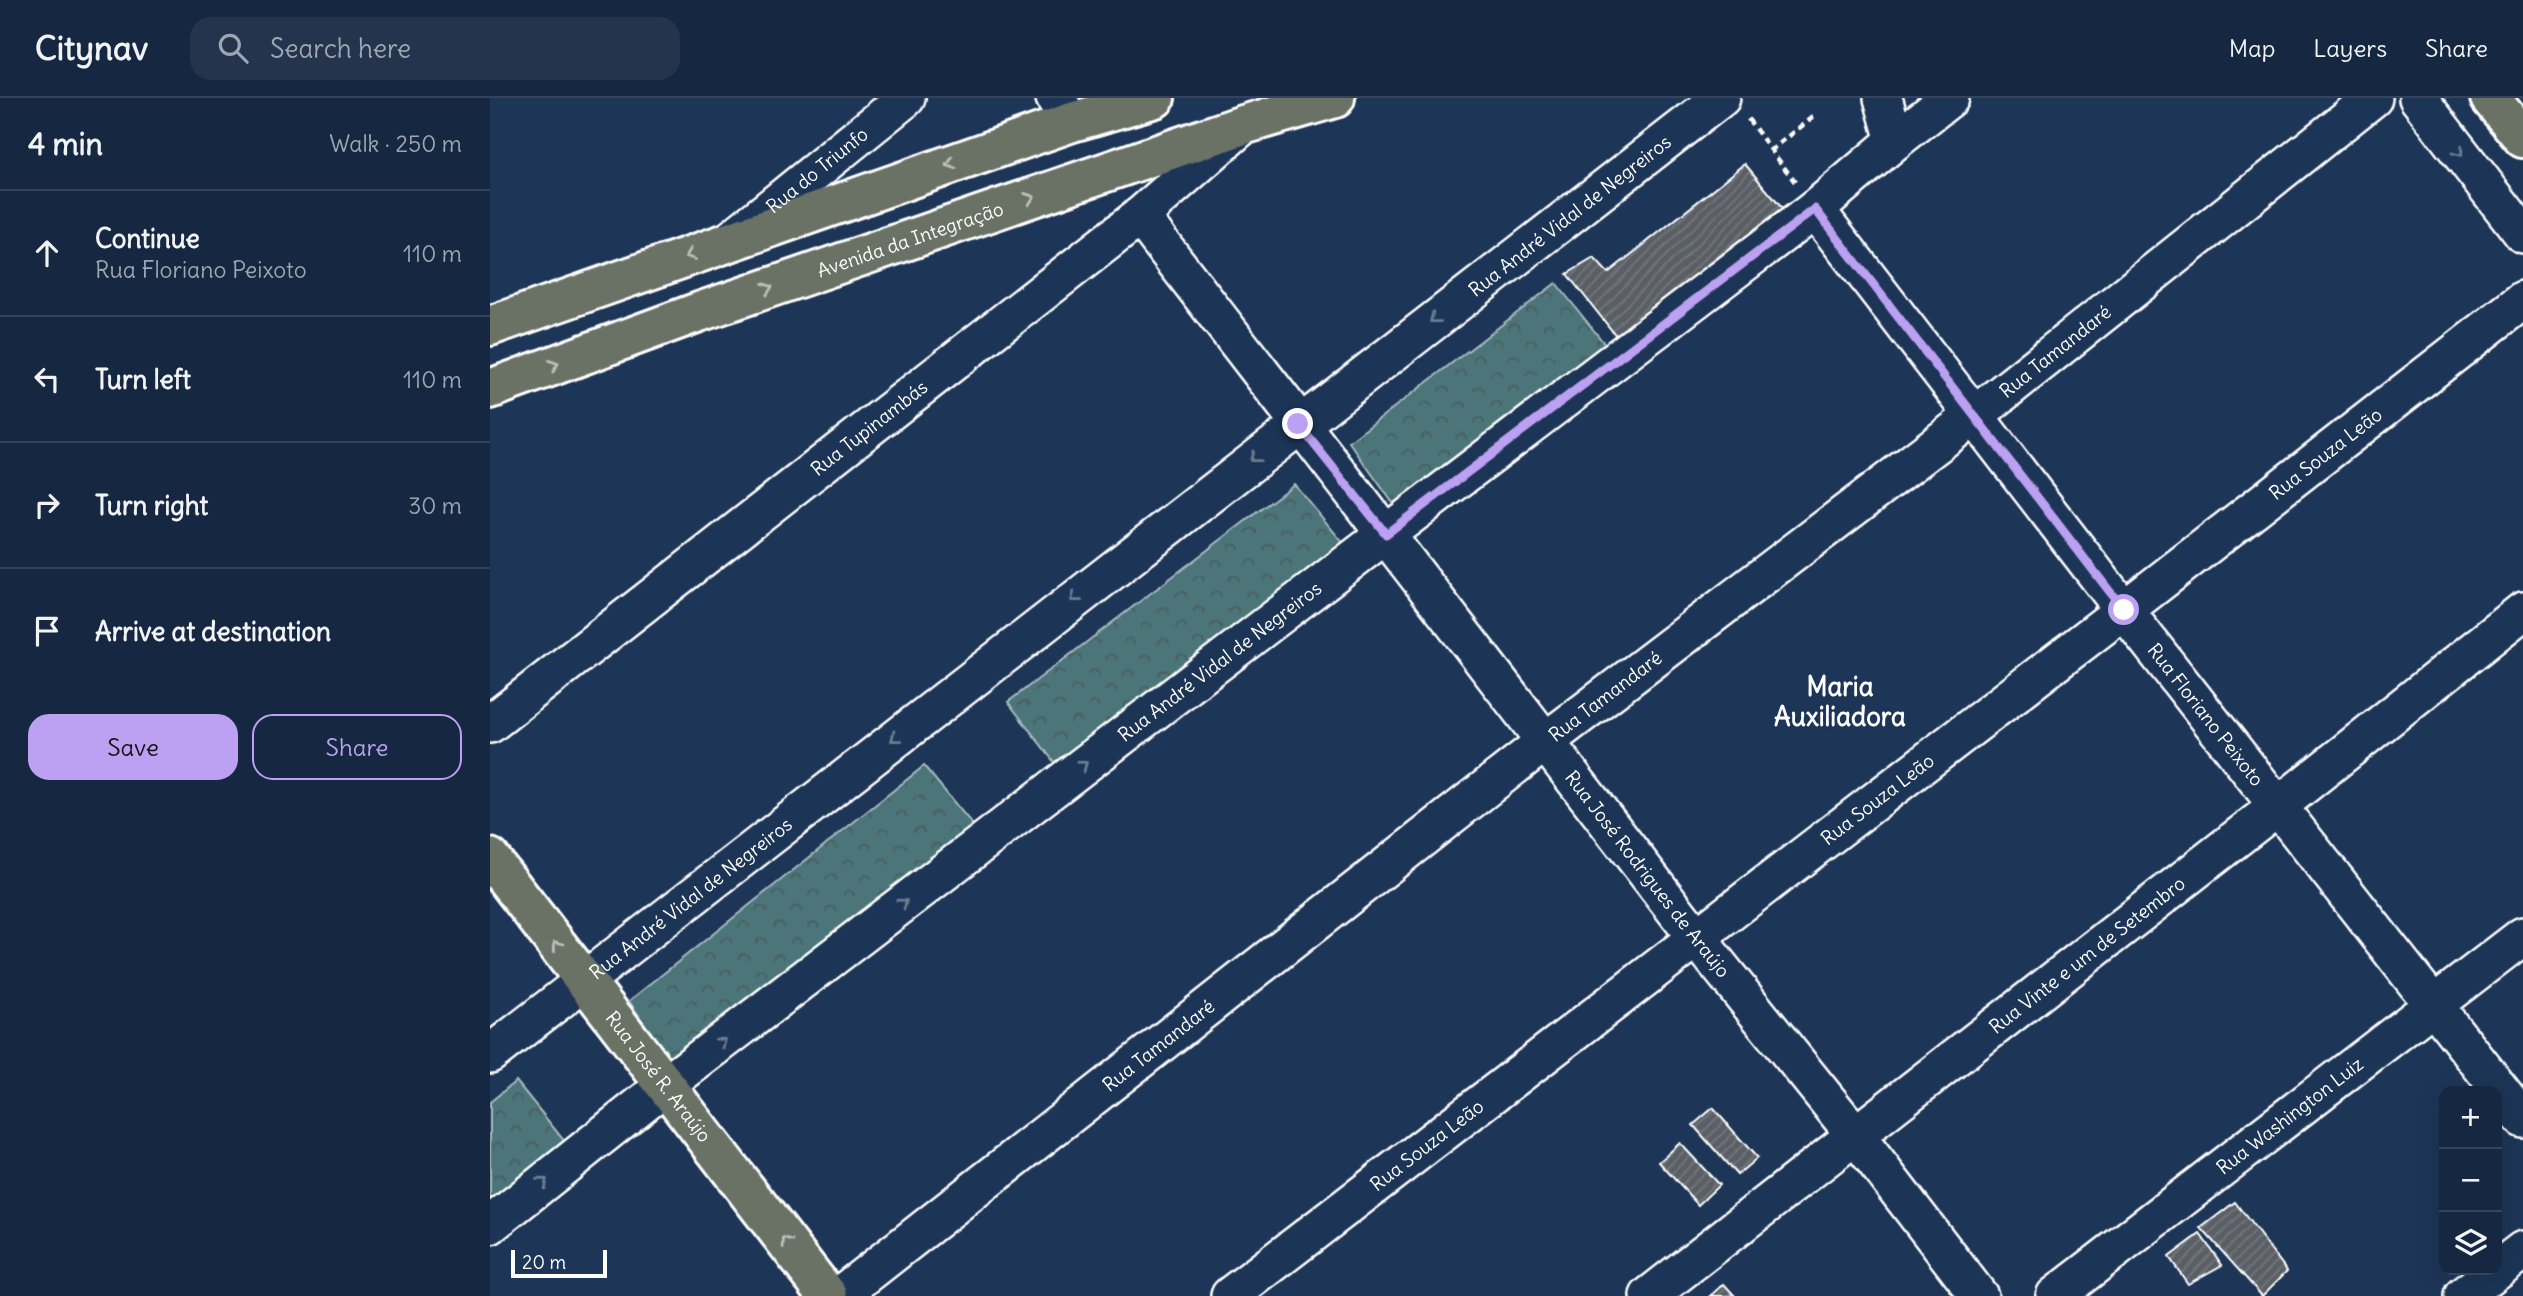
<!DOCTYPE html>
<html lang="en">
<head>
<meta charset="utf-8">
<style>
	body { margin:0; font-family:Delius,sans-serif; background:#23344c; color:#f1f3f6 }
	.controls { position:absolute; right:21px; bottom:21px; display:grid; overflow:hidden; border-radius:14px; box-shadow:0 7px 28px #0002 }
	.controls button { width:63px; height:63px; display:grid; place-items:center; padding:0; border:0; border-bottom:2px solid #35445a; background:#162841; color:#f1f3f6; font:35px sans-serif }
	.scale { position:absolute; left:21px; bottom:18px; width:96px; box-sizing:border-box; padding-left:7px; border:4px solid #fff; border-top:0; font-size:19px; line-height:24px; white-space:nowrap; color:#fff; -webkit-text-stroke:5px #1d3557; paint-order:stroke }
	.stop { position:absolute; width:21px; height:21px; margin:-16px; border:5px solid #bca0f2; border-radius:50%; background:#fff }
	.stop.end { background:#bca0f2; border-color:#fff; box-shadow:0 2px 7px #0008 }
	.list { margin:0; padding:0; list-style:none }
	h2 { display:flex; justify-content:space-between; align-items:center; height:91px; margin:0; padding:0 28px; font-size:30px }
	h2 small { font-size:23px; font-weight:400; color:#9ea6b1 }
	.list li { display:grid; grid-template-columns:46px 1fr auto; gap:21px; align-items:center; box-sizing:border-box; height:126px; padding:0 28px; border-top:2px solid #35445a }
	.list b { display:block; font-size:26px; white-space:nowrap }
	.list p { margin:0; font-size:23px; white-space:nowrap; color:#9ea6b1 }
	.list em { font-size:23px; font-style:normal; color:#9ea6b1 }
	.actions { display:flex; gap:14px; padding:21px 28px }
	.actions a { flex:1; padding:16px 0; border:2px solid #bca0f2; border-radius:21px; text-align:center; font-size:24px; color:#bca0f2 }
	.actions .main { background:#bca0f2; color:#111 }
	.icon { flex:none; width:38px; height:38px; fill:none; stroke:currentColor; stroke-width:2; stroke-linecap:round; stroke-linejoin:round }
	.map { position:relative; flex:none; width:2033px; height:1198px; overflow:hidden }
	header { display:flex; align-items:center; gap:42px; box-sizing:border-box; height:98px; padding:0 35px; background:#162841; border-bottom:2px solid #35445a }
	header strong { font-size:33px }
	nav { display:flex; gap:38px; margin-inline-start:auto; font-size:24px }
	.search { width:490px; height:63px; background:#23344c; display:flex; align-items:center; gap:18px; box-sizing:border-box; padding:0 24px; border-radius:21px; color:#9ea6b1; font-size:26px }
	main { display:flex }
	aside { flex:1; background:#162841 }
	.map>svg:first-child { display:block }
	.forest { fill:url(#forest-crowns); stroke:#a6babc; stroke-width:2 }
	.building { fill:url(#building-hatch); stroke:#fff; stroke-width:2 }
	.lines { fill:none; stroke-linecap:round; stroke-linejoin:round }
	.minor-casing { stroke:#fff; stroke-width:42 }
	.major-casing { stroke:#fff; stroke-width:44 }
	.path { stroke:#fff; stroke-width:4.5; stroke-dasharray:7 5; stroke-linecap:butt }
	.minor { stroke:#1d3557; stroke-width:37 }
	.major { stroke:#6a7266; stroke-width:38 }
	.oneway { stroke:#6c7c92 }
	.oneway2 { stroke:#bcc0ba }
	.route { stroke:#bca0f2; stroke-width:9 }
	.labels { text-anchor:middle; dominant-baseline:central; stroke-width:7; stroke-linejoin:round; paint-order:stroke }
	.street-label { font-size:19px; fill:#fff; stroke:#1d3557 }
	.district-label { font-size:26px; font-weight:bold; fill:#fff; stroke:#1d3557 }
</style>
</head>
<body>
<header>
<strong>Citynav</strong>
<div class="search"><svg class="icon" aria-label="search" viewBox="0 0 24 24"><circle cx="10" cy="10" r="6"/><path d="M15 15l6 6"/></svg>Search here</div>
<nav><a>Map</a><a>Layers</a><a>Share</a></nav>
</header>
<main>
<aside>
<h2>4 min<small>Walk · 250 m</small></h2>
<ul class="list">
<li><svg class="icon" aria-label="ahead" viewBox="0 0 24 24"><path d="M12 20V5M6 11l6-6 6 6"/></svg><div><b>Continue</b><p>Rua Floriano Peixoto</p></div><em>110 m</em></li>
<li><svg class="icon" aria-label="left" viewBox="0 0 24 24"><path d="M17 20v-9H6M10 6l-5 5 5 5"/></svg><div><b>Turn left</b></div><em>110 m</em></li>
<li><svg class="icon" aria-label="right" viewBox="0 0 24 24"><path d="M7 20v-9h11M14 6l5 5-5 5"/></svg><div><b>Turn right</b></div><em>30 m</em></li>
<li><svg class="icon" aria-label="arrive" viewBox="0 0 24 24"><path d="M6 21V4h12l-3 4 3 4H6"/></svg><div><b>Arrive at destination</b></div></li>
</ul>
<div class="actions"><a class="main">Save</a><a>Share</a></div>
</aside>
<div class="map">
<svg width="2033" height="1198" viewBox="0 0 2033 1198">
	<defs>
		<pattern id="forest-crowns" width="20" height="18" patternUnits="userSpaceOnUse" patternTransform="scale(1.75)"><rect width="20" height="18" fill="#4c7479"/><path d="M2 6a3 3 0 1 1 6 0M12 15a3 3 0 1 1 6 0" fill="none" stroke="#4c5c5e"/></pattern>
		<pattern id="building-hatch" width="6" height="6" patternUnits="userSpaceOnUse" patternTransform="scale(1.75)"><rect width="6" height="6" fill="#5a5f65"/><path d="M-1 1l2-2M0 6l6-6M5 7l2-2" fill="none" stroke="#73777c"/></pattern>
	</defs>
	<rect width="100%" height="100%" fill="#1d3557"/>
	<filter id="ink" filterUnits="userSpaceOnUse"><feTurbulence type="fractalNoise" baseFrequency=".0143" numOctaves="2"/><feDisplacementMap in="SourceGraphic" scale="14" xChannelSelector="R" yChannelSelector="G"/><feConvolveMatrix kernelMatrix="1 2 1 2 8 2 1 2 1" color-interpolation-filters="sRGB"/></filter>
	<g filter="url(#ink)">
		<g class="forest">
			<polygon points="1066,185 1122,255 915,422 859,344"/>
			<polygon points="804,386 860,453 578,682 518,604"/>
			<polygon points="434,668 497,744 190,978 139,903"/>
			<polygon points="26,983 88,1060 0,1128 0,1004"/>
		</g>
		<g class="building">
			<polygon points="1255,66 1301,121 1135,249 1077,176 1104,160 1118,175"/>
			<polygon points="1223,1010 1267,1060 1247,1077 1203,1027"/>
			<polygon points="1190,1045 1229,1087 1208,1107 1169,1064"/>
			<polygon points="1745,1104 1797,1173 1772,1198 1711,1130"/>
			<polygon points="1710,1136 1732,1167 1698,1186 1679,1159"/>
			<polygon points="1234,1186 1245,1198 1221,1198"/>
		</g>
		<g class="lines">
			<defs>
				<g id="minor">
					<polyline points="565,0 582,24"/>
					<polyline points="1393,0 1405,43"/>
					<polyline points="1928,0 2033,136"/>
					<path id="s1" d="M1325,111L1634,512L2033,1021"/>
					<path id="s2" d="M650,118L1206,839L1366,1038L1489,1198"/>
					<path id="s3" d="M243,140L416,0"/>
					<path id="s4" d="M0,626L650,118L752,28"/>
					<path id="s5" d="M0,956L1231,0"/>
					<path id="s6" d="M0,1127L177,986L896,436L1325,111L1405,43L1460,0"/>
					<path id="s7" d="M349,1198L1056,643L1485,317L1883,0"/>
					<path id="s8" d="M740,1198L1634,512L2033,202"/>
					<path id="s9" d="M1159,1198L1788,708L2033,513"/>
					<path id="s10" d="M1565,1198L2033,838"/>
					<polyline points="1973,1198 2033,1152"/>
				</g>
				<g id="major">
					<polyline points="2000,0 2033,40"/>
					<polyline points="0,228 582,24 665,0"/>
					<path id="s11" d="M0,291L206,215L753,27L845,0"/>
					<path id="s12" d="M0,760L338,1198"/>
				</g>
			</defs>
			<use href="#minor" class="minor-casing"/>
			<use href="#major" class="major-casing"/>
			<g class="path">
				<polyline points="1258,21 1305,84"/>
				<polyline points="1280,53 1326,17"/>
			</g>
			<use href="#minor" class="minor"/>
			<use href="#major" class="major"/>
		</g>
		<defs><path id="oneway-chevron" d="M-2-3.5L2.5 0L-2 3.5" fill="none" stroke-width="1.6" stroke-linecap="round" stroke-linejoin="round" transform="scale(1.75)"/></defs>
		<g class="oneway">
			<use href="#oneway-chevron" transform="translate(1969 54) rotate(52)"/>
			<use href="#oneway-chevron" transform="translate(944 221) rotate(142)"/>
			<use href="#oneway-chevron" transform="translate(764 360) rotate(142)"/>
			<use href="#oneway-chevron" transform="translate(585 500) rotate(142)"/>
			<use href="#oneway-chevron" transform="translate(405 640) rotate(142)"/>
			<use href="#oneway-chevron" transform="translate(593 667) rotate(-37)"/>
			<use href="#oneway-chevron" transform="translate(413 805) rotate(-37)"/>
			<use href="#oneway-chevron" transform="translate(232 944) rotate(-37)"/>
			<use href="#oneway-chevron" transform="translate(53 1084) rotate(-39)"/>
		</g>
		<g class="oneway2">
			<use href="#oneway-chevron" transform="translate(461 66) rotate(161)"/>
			<use href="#oneway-chevron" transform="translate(540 100) rotate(-19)"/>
			<use href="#oneway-chevron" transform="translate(200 157) rotate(160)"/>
			<use href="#oneway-chevron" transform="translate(278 190) rotate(-19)"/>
			<use href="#oneway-chevron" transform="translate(64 267) rotate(-20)"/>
			<use href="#oneway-chevron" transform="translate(67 847) rotate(-128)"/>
			<use href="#oneway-chevron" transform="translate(296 1144) rotate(-127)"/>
		</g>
	</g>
	<g class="lines" filter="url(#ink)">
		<polyline class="route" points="808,326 896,436 1325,111 1634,512"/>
	</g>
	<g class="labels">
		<g class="street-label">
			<text stroke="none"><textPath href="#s3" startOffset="108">Rua do Triunfo</textPath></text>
			<text stroke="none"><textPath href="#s5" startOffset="1367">Rua André Vidal de Negreiros</textPath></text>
			<text stroke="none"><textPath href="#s11" startOffset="446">Avenida da Integração</textPath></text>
			<text stroke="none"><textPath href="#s7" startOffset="1540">Rua Tamandaré</textPath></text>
			<text stroke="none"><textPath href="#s4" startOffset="481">Rua Tupinambás</textPath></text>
			<text stroke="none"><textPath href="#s8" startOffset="1382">Rua Souza Leão</textPath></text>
			<text stroke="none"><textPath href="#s6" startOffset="922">Rua André Vidal de Negreiros</textPath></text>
			<text stroke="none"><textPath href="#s7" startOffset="973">Rua Tamandaré</textPath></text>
			<text stroke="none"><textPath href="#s1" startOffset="639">Rua Floriano Peixoto</textPath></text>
			<text stroke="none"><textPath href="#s8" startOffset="816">Rua Souza Leão</textPath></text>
			<text stroke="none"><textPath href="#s2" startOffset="831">Rua José Rodrigues de Araújo</textPath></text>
			<text stroke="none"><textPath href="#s5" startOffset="254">Rua André Vidal de Negreiros</textPath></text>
			<text stroke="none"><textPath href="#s9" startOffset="555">Rua Vinte e um de Setembro</textPath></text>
			<text stroke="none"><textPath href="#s7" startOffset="406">Rua Tamandaré</textPath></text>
			<text stroke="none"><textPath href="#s12" startOffset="276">Rua José R. Araújo</textPath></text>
			<text stroke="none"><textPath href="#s10" startOffset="296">Rua Washington Luiz</textPath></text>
			<text stroke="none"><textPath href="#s8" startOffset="248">Rua Souza Leão</textPath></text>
		</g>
		<g class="district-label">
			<text x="1350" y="588">Maria<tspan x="1350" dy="30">Auxiliadora</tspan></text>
		</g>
	</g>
</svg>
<div class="controls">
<button>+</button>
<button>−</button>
<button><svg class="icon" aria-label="layers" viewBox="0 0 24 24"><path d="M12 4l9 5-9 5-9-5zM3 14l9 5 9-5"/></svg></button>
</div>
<div class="scale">20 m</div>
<div class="stop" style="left:1634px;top:512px"></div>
<div class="stop end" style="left:808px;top:326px"></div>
</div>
</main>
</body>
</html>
